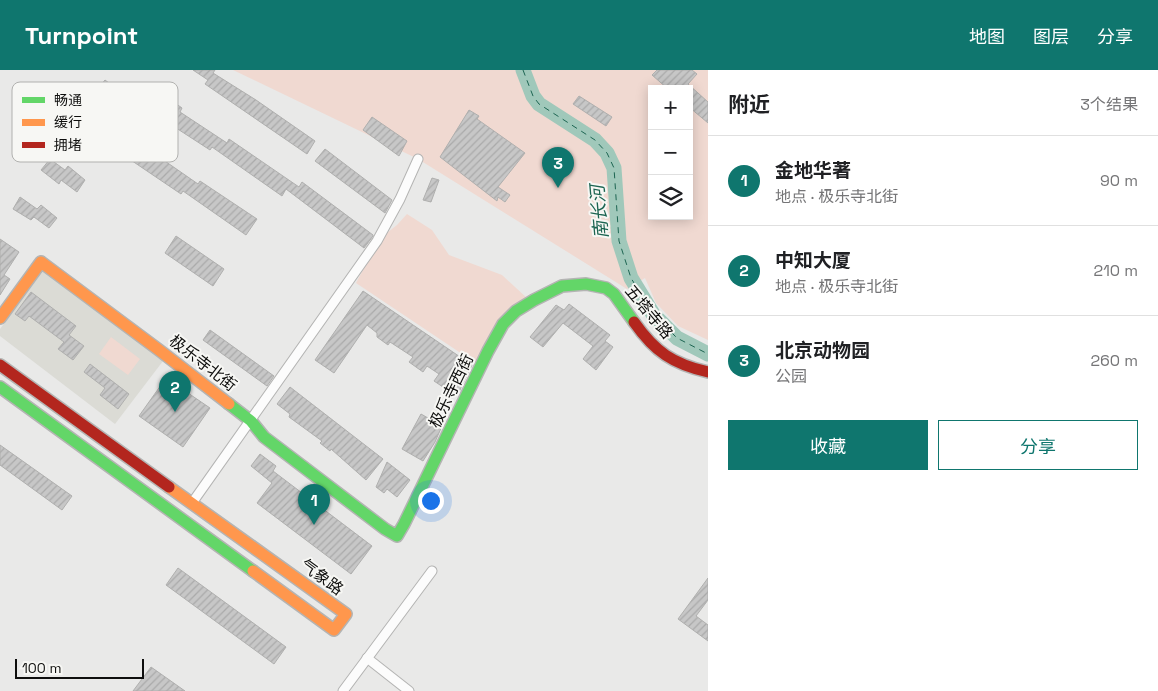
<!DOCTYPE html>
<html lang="zh">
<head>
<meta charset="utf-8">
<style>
	body { margin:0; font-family:"Space Grotesk","Noto Sans SC",sans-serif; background:#f6f6f6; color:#202124 }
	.controls { position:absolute; right:15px; top:15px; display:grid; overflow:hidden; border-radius:0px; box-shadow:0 2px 12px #0003 }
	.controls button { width:45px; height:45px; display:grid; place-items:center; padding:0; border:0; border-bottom:1px solid #e0e0e0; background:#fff; color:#202124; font:25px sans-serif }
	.scale { position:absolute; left:15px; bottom:12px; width:129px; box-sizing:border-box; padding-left:5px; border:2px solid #0e0e0d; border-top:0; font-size:14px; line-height:18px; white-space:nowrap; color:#0e0e0d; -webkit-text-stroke:4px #f7f7f4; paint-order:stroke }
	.you { position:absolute; left:430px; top:430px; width:18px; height:18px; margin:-12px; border:4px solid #fff; border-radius:50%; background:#1a73e8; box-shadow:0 0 0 8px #1a73e833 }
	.badge { display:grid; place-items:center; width:32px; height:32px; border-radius:50%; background:#0f766e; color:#fff; font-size:16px; font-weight:700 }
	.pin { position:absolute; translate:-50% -41px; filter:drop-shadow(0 1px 2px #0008) }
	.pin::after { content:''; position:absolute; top:26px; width:18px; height:15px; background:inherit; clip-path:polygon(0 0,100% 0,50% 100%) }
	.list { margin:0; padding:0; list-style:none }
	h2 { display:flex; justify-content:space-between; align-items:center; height:65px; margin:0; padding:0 20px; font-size:21px }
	h2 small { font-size:16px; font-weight:400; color:#757577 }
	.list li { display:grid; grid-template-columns:32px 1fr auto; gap:15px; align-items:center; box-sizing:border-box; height:90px; padding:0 20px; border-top:1px solid #e0e0e0 }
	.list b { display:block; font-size:19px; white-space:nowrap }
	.list p { margin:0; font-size:16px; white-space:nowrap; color:#757577 }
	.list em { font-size:16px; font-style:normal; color:#757577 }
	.actions { display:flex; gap:10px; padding:15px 20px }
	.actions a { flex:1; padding:11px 0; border:1px solid #0f766e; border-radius:0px; text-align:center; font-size:18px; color:#0f766e }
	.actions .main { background:#0f766e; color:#fff }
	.icon { flex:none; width:28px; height:28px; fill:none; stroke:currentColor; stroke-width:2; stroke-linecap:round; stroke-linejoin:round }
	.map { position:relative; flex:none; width:708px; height:621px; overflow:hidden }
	header { display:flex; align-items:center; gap:30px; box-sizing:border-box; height:70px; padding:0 25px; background:#0f766e; color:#fff }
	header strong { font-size:24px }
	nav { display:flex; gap:28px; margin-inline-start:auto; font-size:18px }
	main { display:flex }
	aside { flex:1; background:#fff }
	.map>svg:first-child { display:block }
	.built { fill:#dbdbd5 }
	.green { fill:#f0d9d1; fill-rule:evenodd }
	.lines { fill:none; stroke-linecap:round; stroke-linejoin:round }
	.river { stroke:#a0c8ba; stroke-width:15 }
	.ferry { stroke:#1d6552; stroke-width:1; stroke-dasharray:6 5; stroke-linecap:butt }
	.building { fill:url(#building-hatch); stroke:#afafae }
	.street-casing { stroke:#b4b4b3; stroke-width:11 }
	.fast-casing { stroke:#b4b4b3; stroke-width:14 }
	.slow-casing { stroke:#b4b4b3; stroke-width:14 }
	.jam-casing { stroke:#b4b4b3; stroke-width:14 }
	.street { stroke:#fcfcfc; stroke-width:9 }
	.fast { stroke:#63d668; stroke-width:11 }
	.slow { stroke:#ff974d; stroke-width:11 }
	.jam { stroke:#b3261e; stroke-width:11 }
	.labels { text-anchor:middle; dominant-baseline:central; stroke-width:4; stroke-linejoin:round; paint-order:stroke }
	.street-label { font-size:16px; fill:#0e0e0d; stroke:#f7f7f4 }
	.water-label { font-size:18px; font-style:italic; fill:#1d6552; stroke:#f7f7f4 }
	.key { fill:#f7f7f4; stroke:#b1b1af; stroke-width:1 }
	.key-label { font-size:14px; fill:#0e0e0d }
</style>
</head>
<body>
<header>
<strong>Turnpoint</strong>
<nav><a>地图</a><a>图层</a><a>分享</a></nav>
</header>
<main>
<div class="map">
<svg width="708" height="621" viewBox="0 0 708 621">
	<defs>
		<pattern id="building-hatch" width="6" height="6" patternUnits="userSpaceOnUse" patternTransform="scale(1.25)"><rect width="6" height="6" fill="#c7c7c7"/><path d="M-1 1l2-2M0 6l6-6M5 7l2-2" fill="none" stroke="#aaa"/></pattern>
	</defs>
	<rect width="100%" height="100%" fill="#e9e9e8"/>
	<polygon class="built" points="44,200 163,291 115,354 0,266 0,259"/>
	<g class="green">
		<path d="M233,0H708V270L678,256L656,233L645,208L627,219L418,89ZM652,19H689V146H652Z"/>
		<polygon points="407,144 432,160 449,185 502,205 528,229 477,294 356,213 365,196 383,166 397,155"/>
		<polygon points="111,267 140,289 128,305 99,284"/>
	</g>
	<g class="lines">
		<polyline class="river" points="523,0 533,26 539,34 595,70 607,83 614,98 619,171 631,208 653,244 677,268 708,284"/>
		<polyline class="ferry" points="523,0 533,26 539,34 595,70 607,83 614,98 619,171 631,208 653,244 677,268 708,284"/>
	</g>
	<g class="building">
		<polygon points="193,0 215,0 213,3 256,30 315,71 307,84 205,14 208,10"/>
		<polygon points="657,0 692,0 697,4 688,14 708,32 708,53 689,37 689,19 668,19 652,5"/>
		<polygon points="105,10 122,23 125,19 142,33 135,45 118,31 116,34 96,21"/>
		<polygon points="157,20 182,38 180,42 227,73 229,69 299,117 302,112 373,165 373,166 364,178 286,119 282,126 212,77 210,80 170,54 174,49 149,32"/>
		<polygon points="579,26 612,47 606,56 573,34"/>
		<polygon points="469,40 479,46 477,49 525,83 498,117 510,125 505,132 498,127 497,131 440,87"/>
		<polygon points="372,47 407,71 399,86 363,60"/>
		<polygon points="126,64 198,114 200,111 257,149 246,165 183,121 181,124 116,80"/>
		<polygon points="325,79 392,130 385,143 315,91"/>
		<polygon points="50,89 65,100 68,96 85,110 77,122 61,110 59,114 41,100"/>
		<polygon points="432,108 439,110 431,132 423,130"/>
		<polygon points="20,127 37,139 41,135 57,148 49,158 34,147 31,150 13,139"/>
		<polygon points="176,166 224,199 213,216 165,183"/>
		<polygon points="0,169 19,182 4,205 10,209 0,225"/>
		<polygon points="363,221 472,295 459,322 449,315 446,319 434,311 439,304 427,296 423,302 409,292 413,287 390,272 388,275 377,267 377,263 367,255 334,303 315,290"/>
		<polygon points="31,222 76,256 69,265 84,276 73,290 58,279 64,272 29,246 25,251 15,244"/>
		<polygon points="569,234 610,265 605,271 613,277 596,300 583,289 593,276 563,253 543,277 530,267 556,235 564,240"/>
		<polygon points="210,260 274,306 267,316 203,270"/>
		<polygon points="90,294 129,324 118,339 100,325 105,318 84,302"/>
		<polygon points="166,308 210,338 183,377 139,346"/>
		<polygon points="290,317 383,389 366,410 331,379 330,381 320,373 322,371 289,347 290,344 277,334"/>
		<polygon points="421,344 442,356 435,372 423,391 402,379"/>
		<polygon points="0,375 72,426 62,440 0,395"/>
		<polygon points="260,384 276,396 273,401 372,476 351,504 257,433 272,413 251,396"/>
		<polygon points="387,392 410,410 397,427 387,419 384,423 376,417"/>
		<polygon points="178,498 286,577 274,594 166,515"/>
		<polygon points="708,508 708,530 696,546 708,555 708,571 678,549"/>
		<polygon points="151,597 185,621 133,621"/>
	</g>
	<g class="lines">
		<defs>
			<g id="street">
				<polyline points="192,433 377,171 400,129 418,89"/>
				<polyline points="367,588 409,621"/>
				<polyline points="343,621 432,501"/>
			</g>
			<g id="fast">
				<polyline points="0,317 253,501"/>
				<polyline points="229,334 251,351 264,367 385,459 397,466 404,454 488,281 503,254 516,241 534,230 562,216 586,214 606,218 614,224 634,252"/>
			</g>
			<g id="slow">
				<polyline points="0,248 41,192 159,280 229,334"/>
				<polyline points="169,417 346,544 334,560 253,501"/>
			</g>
			<g id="jam">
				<path d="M634,252C655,282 673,294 708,302"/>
				<polyline points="0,295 169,417"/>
			</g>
		</defs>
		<use href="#street" class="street-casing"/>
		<use href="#fast" class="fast-casing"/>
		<use href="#slow" class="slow-casing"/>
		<use href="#jam" class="jam-casing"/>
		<use href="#street" class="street"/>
		<use href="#fast" class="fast"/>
		<use href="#slow" class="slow"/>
		<use href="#jam" class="jam"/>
	</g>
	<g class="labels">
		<g class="street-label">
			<text transform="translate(649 242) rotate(50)">五塔寺路</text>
			<text transform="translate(203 293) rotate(38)">极乐寺北街</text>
			<text transform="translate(451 321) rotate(-64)">极乐寺西街</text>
			<text transform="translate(322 507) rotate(36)">气象路</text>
		</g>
		<g class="water-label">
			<text transform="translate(599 142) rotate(-95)">南长河</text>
		</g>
	</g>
	<rect x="12" y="12" width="166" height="80" rx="8" class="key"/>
	<rect x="22" y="27" width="23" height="6" fill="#63d668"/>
	<rect x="22" y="49" width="23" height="7" fill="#ff974d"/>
	<rect x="22" y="72" width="23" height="6" fill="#b3261e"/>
	<g class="key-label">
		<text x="54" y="35">畅通</text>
		<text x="54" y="57">缓行</text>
		<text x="54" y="80">拥堵</text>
	</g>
</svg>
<div class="controls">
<button>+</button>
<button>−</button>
<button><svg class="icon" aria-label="layers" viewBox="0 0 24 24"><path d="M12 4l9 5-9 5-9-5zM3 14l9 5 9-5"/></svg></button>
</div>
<div class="scale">100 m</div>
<div class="you"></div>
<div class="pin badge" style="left:314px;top:455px">1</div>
<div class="pin badge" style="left:175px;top:342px">2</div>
<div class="pin badge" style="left:558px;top:118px">3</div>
</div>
<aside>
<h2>附近<small>3个结果</small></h2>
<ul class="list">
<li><span class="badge">1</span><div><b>金地华著</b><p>地点 · 极乐寺北街</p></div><em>90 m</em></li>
<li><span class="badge">2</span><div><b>中知大厦</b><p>地点 · 极乐寺北街</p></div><em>210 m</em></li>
<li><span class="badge">3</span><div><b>北京动物园</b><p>公园</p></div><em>260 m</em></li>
</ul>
<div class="actions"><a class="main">收藏</a><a>分享</a></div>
</aside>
</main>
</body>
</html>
